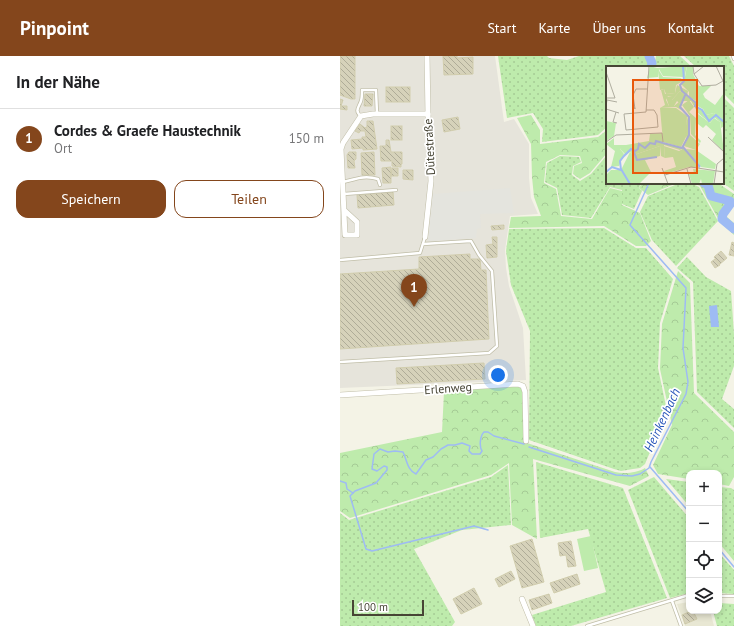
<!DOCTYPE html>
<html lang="de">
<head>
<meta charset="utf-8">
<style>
	body { margin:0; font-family:"PT Sans",sans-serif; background:#f6f6f6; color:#202124 }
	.controls { position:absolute; right:12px; bottom:12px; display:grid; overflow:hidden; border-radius:8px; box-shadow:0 2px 6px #0003 }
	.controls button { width:36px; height:36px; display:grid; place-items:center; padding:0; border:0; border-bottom:1px solid #e0e0e0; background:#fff; color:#202124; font:20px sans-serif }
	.scale { position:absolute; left:12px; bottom:10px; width:72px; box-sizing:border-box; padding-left:4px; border:2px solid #474535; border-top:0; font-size:11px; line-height:14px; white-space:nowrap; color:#474535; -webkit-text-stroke:3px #fff; paint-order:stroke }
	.you { position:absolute; left:158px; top:319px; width:14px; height:14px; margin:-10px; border:3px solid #fff; border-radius:50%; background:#1a73e8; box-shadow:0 0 0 6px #1a73e833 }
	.badge { display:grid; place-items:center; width:26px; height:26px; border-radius:50%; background:#84461c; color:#fff; font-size:13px; font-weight:700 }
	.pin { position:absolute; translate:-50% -33px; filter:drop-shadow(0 1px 2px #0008) }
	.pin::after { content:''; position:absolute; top:21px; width:14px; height:12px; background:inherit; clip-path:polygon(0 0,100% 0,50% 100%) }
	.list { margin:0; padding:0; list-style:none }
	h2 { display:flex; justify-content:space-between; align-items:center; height:52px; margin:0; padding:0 16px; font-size:17px }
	h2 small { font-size:13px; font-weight:400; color:#757577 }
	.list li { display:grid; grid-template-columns:26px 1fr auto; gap:12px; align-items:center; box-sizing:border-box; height:60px; padding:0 16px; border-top:1px solid #e0e0e0 }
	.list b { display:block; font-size:15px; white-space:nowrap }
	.list p { margin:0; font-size:13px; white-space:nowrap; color:#757577 }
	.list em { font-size:13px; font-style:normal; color:#757577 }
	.actions { display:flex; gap:8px; padding:12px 16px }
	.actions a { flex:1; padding:9px 0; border:1px solid #84461c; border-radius:12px; text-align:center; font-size:14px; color:#84461c }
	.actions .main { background:#84461c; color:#fff }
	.icon { flex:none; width:22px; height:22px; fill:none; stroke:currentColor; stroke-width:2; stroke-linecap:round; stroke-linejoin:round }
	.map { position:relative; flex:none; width:394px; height:570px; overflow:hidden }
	header { display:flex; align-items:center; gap:24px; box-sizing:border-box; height:56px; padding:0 20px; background:#84461c; color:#fff }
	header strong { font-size:19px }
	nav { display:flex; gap:22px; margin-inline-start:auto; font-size:14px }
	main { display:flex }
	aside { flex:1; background:#fff }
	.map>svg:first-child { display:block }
	.residential { fill:#e8e7d3 }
	.industrial { fill:#e6e4db }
	.grass { fill:url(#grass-dots) }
	.forest { fill:url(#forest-crowns) }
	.pitch { fill:#beebac }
	.parking { fill:#e4e4de }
	.water { fill:#9ebbf4 }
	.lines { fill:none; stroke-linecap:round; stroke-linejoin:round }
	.stream { stroke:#9ebbf4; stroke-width:1.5 }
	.river { stroke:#9ebbf4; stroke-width:9 }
	.building { fill:url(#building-back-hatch); stroke:#d1cdad }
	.lane-casing { stroke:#c0bea8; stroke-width:4 }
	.street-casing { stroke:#c0bea8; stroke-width:6 }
	.lane { stroke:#fff; stroke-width:2.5 }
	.street { stroke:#fff; stroke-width:5 }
	.labels { text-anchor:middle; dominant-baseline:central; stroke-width:3.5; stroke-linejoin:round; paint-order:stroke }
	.street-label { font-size:12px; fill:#474535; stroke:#fff }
	.water-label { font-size:13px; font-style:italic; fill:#2856b9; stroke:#fff }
	.inset-river { fill:none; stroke:#9ebbf4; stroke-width:2 }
	.inset-road { fill:none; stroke:#afad9f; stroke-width:1 }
	.view { fill:#e8590c; fill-opacity:0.15; stroke:#e8590c; stroke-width:2 }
	.inset-edge { fill:none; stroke:#474535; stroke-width:2 }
</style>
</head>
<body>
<header>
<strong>Pinpoint</strong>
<nav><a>Start</a><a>Karte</a><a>Über uns</a><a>Kontakt</a></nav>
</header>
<main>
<aside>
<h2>In der Nähe<small></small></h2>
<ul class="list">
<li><span class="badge">1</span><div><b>Cordes &amp; Graefe Haustechnik</b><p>Ort</p></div><em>150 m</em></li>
</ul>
<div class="actions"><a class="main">Speichern</a><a>Teilen</a></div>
</aside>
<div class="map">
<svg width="394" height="570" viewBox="0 0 394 570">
	<defs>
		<pattern id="grass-dots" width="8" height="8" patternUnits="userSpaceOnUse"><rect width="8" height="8" fill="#beebac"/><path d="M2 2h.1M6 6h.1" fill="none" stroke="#a5cb95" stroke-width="1.8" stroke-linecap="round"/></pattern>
		<pattern id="forest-crowns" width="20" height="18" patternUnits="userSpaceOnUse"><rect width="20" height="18" fill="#beebac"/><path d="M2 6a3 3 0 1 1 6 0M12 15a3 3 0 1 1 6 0" fill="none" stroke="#a5cb95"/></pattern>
		<pattern id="building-back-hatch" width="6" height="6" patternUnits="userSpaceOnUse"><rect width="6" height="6" fill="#d6d2ba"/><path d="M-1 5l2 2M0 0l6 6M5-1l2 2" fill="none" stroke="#afac98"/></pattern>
	</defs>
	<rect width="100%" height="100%" fill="#f4f3e6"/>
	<polygon class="residential" points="349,546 349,555 370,555 374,570 345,570 337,548"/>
	<polygon class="industrial" points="0,0 155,0 164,66 174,63 189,88 189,122 191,142 198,158 170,160 165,194 166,212 169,230 183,272 186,324 0,332"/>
	<g class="grass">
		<polygon points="158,0 207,0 209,2 227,4 239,0 305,0 309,6 306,11 267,11 267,39 265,51 267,57 267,71 258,79 202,86 203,73 193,57 167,62"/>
		<polygon points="316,0 340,0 352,11 314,11"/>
		<polygon points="344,0 389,0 394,10 394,48 383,37 383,11 356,11"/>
		<polygon points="383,41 394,52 394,135 383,127"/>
		<polygon points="267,99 267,127 301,127 299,132 302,135 294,153 282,148 282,134 270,131 251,162 222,159 217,132 205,126 207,107 220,100 239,101 241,106 233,110 232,119 240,125 251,118"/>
		<polygon points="340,127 351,127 359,131 378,165 336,210 312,184 300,156 308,140"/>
		<polygon points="264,172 296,192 306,192 333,223 320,267 318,312 327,355 305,408 300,412 293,413 281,415 274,413 189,384 190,275 171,229 166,195 169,173"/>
		<polygon points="347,201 366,221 391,235 394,278 394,310 382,343 394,353 394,372 357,336 353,226 337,212"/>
		<polygon points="196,406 283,432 327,542 231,570 196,570 192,559 266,536 248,473 200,482"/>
		<polygon points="168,409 171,469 122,474 74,493 115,566 112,570 0,570 0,457 9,464 151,421"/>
		<polygon points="314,421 349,462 349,537 330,542 288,434"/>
		<polygon points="326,423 349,426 349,450"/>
		<polygon points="379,431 391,432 394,434 394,505 379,487"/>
		<polygon points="379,497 394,514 394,538 379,537"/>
		<polygon points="379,547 394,548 394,570 377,570 373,555 379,555"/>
	</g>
	<g class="forest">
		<polygon points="191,59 200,74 200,88 258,81 267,74 267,97 250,117 240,123 233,118 234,110 242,107 240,100 220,99 206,106 204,127 216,133 221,160 252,163 270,132 282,135 282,149 300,157 311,185 306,190 296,190 264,170 169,172 171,161 201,160 194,141 192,121 191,88 177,62"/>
		<polygon points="302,127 337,127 308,139 299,132"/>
		<polygon points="354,127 378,127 394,138 394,148 387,148 381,156 394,167 394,179 380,166 360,130"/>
		<polygon points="338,215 350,227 354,337 394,376 394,421 389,430 379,428 379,417 349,417 349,423 318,418 313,409 332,369 320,313 322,268"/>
		<path d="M178,329L182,332L183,337L184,386L275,416C284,418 297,417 305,412L309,420L290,430L193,403L197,483L172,469L169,407L151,419L10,462L0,455V397L102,376L104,336Z"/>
	</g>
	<polygon class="pitch" points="251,480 258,512 244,515 237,483"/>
	<polygon class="parking" points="170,132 174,157 140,158 141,172 137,173 136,182 88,185 93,138"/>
	<polygon class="water" points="377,249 379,271 371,271 369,250"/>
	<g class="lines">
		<g class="stream">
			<polyline points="189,391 276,419 292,420 300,418 309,412 311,406 346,338 348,326 343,292 346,232 290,169 309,127"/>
			<polyline points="310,411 349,456"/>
			<path d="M0,425L6,427L7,433L13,437L15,435L36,427L47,414V411L44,410L37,415L32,413L34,398L40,393L48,396L55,395L63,396C67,404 67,414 76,418L86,404L93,401L101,393L108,389H115L122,387L130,390L129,395L132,398H140L142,395C139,390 140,380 144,376H148L154,380L184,388"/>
			<polyline points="13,437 10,440 26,493 32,495 134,470 148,474"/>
			<polyline points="379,493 394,511"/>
		</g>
		<g class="river">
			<polyline points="309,0 312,7 311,11"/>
			<polyline points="364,127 368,129 371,140 390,145 391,147 383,158 382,163 394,173"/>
		</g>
	</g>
	<g class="building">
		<polygon points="0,0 15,0 15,43 11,43 0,39"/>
		<polygon points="103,0 117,0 117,2 133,1 133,18 104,19"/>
		<rect x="46" y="31" width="24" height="15"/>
		<polygon points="25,38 33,38 32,50 24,50"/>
		<polygon points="0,43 3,44 1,50 7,50 7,54 0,53"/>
		<polygon points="118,61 120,73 104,76 102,64"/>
		<polygon points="27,65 33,65 37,93 23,94 23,92 12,93 11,84 22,83 22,81 26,81 25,75 20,75 19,77 15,75 20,68 25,72 27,71"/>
		<rect x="51" y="70" width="11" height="14"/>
		<polygon points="46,84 49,84 51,96 62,96 62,108 61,108 61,111 52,110 52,105 41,105 40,90 46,90"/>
		<polygon points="9,96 16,96 16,103 14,105 15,112 8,112 7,99"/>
		<polygon points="34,96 35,119 22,119 21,97"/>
		<polygon points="51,111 51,127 43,127 42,112"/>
		<polygon points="52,112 58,112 58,120 51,120"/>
		<polygon points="63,114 73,114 73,124 63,123"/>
		<polygon points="53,136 54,149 18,152 17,139"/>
		<polygon points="164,169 164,173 152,174 151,170"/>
		<polygon points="152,181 157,181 157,201 147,202 146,189 153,188"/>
		<polygon points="392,186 394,187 394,200 389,199"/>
		<polygon points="381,195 387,202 380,208 374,201"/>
		<polygon points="130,198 130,203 140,203 141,214 146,214 149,283 0,293 0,218 79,213 79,201"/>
		<polygon points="375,203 380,209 375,212 371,206"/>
		<polygon points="144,307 145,323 57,328 56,312"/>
		<polygon points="192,483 204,526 182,532 170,490"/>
		<polygon points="231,485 236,510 228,511 226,499 220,500 218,487"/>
		<polygon points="171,515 175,523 159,531 155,523"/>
		<polygon points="237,518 240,528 214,537 210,527"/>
		<polygon points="134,532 142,548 121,558 113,543"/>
		<polygon points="209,538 212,547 192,554 189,544"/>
		<polygon points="351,555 353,555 357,563 345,568 342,559"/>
	</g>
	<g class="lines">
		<defs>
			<g id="lane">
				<polyline points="393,0 394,3"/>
				<path d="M21,60C14,55 19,51 21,45C22,42 22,38 22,34H36L37,58"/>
				<path d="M3,126C16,123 24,119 38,123L40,129"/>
				<polyline points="4,138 56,134"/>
				<polyline points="0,204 80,197 85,181"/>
				<polyline points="0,306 149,297 157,290 152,215 139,199 131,185 83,188"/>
				<polyline points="379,540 394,540"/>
				<polyline points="332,545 341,570"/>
				<polyline points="247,570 349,539"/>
			</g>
			<g id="street">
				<polyline points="4,154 17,166 17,179 5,179 1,93 3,87 21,60 33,58 88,58"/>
				<polyline points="85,181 91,125 88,58 87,0"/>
				<polyline points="0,339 178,328 183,330 185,336 186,385"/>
				<polyline points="182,543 193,570"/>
			</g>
		</defs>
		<use href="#lane" class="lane-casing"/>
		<use href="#street" class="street-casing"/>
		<use href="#lane" class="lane"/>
		<use href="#street" class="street"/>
	</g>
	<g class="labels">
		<g class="street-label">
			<text transform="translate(89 91) rotate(-93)">Dütestraße</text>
			<text transform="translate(108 332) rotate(-4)">Erlenweg</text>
		</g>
		<g class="water-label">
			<text transform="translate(322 364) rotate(-65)">Heinkenbach</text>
		</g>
	</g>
	<g transform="translate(266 10)">
		<rect width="118" height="118" fill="#f4f3e6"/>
		<path d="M81,0H87V8L93,20H105L97,28L99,32L109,39L118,27V54L108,47L100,49L97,43L90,39L92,36L83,31V26L75,18L78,16ZM52,3L57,11L75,12L77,15L70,19L69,27L60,28L58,23L54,24ZM74,25L79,29L75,39L71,35L68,40H63L60,31L66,30V34ZM83,34L88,41L83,46L90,52L89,69L95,75L94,77L85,68L84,50L76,39ZM54,42H70L81,50L80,71L75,81L57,76ZM92,48L104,57L108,52L114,56L118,86L106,74L110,68L100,59L97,62L92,58ZM0,55L10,57L8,70L0,75ZM8,72V79H25L14,83L18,88L13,100L5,101L9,85L0,78ZM54,80V90L39,94L45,106L33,118H0V109L5,104H15L24,86L28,89ZM58,80L73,85L78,82L94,102L83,101L59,108L58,105L70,101L67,91L59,92ZM80,83L90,84L110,98L109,103L95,101ZM87,103L109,105L107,118H96L95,113L93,118H86L83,108L88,107Z" fill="#beebac"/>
		<path d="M44,0L51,2L81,0L78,13L77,11L57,10L53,3L52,11L41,12ZM71,19L82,25L81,30L92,37L89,39L97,44L100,49L108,47L114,51L118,54V60L115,62L114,56L108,51L104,57L92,47L85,35H75L79,29L74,25L66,34V30H62L60,34L63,40H68L73,36L77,45L70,41L54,42L59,39L55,24L58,23L59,28L69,27ZM82,49L84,69L94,78L90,84L78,80L81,74L79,65ZM56,67L57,77L77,82L74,84L58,79L59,92L55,90L54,80L28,89L24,86L20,89L14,83L20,79L43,75L44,68Z" fill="#beebac"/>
		<path class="inset-river" d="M77,0L78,15L74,19L76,25L90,37L89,40L96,44L103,55L110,49L118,56M57,77L76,82L83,69V51L74,41L80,27M77,81L94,101M28,86L31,94L51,91M15,103L24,118M0,106L6,101L15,104L14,95L18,90L25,83L29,85L32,83L33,78L39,82L44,77L49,78L50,75L57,77"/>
		<path class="inset-road" d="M87,0L88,8L96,20L110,19L117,15L110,0M0,6L9,32H0M88,8L98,0M27,39L29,43L27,29L30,23H41M0,40L1,34L11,36M0,43L13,47M40,44H48L51,49L52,61L20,64L18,48L40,46L43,0M10,46L7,56L11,57M102,71L118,86M0,76L10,69L56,67L57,76M56,102L62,118M81,103L85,118M59,109L85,101L118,106M108,118L111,98L118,92"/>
		<path class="view" d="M27,14H91V107H27Z"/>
		<rect width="118" height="118" class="inset-edge"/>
	</g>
</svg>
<div class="controls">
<button>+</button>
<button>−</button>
<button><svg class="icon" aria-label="locate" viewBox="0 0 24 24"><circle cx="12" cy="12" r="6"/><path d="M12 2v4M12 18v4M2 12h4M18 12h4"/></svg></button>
<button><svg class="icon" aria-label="layers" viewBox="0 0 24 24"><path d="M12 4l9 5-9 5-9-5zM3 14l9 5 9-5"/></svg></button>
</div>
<div class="scale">100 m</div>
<div class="you"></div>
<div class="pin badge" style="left:74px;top:251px">1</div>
</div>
</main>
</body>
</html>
